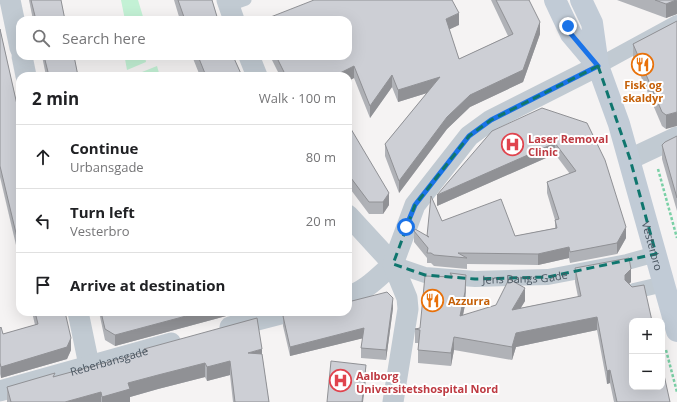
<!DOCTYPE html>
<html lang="en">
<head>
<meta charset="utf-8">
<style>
	body { margin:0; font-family:"Open Sans",sans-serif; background:#f2f2f2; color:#202124 }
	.controls { position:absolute; right:12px; bottom:12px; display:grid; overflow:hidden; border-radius:8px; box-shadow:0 4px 16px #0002 }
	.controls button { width:36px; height:36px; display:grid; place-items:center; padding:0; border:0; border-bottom:1px solid #e0e0e0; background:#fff; color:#202124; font:20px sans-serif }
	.stop { position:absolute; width:12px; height:12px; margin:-9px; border:3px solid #1a73e8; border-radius:50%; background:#fff }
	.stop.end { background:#1a73e8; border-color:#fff; box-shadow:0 1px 4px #0008 }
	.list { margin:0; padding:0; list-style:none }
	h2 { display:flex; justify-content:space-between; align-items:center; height:52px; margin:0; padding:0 16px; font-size:17px }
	h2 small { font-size:13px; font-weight:400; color:#757577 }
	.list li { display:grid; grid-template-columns:26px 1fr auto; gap:12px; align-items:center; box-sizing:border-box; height:64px; padding:0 16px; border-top:1px solid #e0e0e0 }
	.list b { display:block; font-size:15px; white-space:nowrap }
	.list p { margin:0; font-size:13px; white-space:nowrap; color:#757577 }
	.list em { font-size:13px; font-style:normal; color:#757577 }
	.icon { flex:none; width:22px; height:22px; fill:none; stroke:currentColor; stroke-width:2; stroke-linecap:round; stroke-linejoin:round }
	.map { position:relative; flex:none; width:677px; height:402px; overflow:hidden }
	.search { position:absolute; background:#fff; box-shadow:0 4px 16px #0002; left:16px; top:16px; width:336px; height:44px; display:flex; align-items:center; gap:10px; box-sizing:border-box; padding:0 14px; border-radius:12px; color:#757577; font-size:15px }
	.panel { position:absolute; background:#fff; box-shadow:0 4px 16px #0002; left:16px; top:72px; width:336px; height:244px; border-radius:12px }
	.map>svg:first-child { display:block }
	.green { fill:#c3f1d5 }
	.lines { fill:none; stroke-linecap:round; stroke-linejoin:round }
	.path { stroke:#7ad0a6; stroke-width:2.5; stroke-dasharray:3 2; stroke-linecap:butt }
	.service { stroke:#c1cad2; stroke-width:11 }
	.pedestrian { stroke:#c1cad2; stroke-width:16 }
	.minor { stroke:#c1cad2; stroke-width:21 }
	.secondary { stroke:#c1cbd6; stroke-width:22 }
	.wall { fill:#b0b2b7 }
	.shaded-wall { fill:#909195 }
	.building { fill:#cdcfd5; stroke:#909195 }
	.route { stroke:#1a73e8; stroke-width:5 }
	.marked { fill:none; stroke:#0f766e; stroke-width:3; stroke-dasharray:8 5; stroke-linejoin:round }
	.labels { text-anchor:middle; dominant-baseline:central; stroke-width:4; stroke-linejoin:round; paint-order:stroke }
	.food-label { font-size:11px; font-weight:bold; fill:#c56008; stroke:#fff }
	.health-label { font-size:11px; font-weight:bold; fill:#be3a42; stroke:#fff; text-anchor:start }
	.street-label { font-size:11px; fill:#4a5661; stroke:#fff }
</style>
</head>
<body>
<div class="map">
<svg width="677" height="402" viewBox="0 0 677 402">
	<rect width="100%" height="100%" fill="#f5f3f3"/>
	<g class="green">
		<polygon points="121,0 138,0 144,20 125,20"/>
		<polygon points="118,56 145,56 146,62 127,70 125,59 119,60"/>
		<polygon points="157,66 159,73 167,76 138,76 137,74"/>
	</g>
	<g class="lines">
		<g class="path">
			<polyline points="658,169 677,238"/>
			<polyline points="666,350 677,392"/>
		</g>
		<polyline class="service" points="229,6 246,0"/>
		<g class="pedestrian">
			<polyline points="598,66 677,23"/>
			<path id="s1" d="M393,264L425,275L475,279L548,277L627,262L656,254"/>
			<polyline points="634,291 664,284"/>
		</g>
		<g class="minor">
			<polyline points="10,0 20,48"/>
			<polyline points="227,0 234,20"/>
			<polyline points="22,56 26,76"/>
			<polyline points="249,56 257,76"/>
			<polyline points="630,159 677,137"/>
			<path d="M348,215L393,264C379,276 366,291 348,296"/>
			<polyline points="78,312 89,365"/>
			<polyline points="230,327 288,312"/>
			<path id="s2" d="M0,391L171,343"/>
			<polyline points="393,402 408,309 407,298 393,264 415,205 469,136 491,120 598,66"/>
		</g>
		<g class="secondary">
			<polyline points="555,0 571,34 598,66"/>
			<path id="s3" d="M581,0L592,23L598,66L619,124L677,331"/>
		</g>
	</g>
	<g class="wall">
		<polygon points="29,0 61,0 65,20 33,20"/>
		<polygon points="174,0 212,0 218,20 180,20"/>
		<polygon points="491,0 529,0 540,34 523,82 470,107 447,129 399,193 385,156 385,144 427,93 398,102 392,87 370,118 354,78 348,81 348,76 280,76 270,56 348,56 459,25 449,29 459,59 508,36"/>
		<polygon points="617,0 677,0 677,14 666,18"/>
		<polygon points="677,21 666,129 662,126 633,58 633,44"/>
		<polygon points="0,29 20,118 20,262 0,177"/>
		<polygon points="42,56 74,56 78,76 46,76"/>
		<polygon points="192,56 233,56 242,76 200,76"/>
		<polygon points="542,108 626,238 617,254 570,263 569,258 538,265 467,264 467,269 434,266 431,263 427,263 427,258 414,242 414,231 427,236 442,221 515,236 555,228 555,220 547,193 547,182 570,174 555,154 437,206"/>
		<polygon points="348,124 389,205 383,214 369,214 348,186"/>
		<polygon points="677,136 677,211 662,159 662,145"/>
		<polygon points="575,268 631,282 629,284 670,402 614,402 610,383 607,384 597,330 516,347 512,360 454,350 451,366 418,363 418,343 415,343 415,329 420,328 450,277 450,273 466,288 465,305 463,315 525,301 520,308 578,297 575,282"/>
		<polygon points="393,308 386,360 361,358 361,348 363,338 290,356 283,326 283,316"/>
		<polygon points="32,312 65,312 71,350 67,359 1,378 0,374 0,328 3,334 35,325"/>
		<polygon points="99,312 241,312 115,346 105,340"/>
		<polygon points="144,349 262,354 269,402 233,402 230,375 207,381 205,377 158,389 130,397 130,402 7,402 7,387 55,377 144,352"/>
	</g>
	<g class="shaded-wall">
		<polygon points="677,0 677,14 666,18 666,4"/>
		<polygon points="459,13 459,25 446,31 446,19"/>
		<polygon points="540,22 540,34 523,82 470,107 447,129 399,193 399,181 447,117"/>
		<polygon points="354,66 354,78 348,81 348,76 334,76"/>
		<polygon points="392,75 392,87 370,118 370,106"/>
		<polygon points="440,77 440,89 398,102 398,90"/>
		<polygon points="677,112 677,126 666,129 666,115"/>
		<polygon points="555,143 555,154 437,206 437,195"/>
		<polygon points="389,193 389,205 383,214 383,202"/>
		<polygon points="626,227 626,238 617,254 617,243"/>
		<polygon points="350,243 350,253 348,258 348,248"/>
		<polygon points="569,247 569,258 538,265 538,254"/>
		<polygon points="631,269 631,282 625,288 625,275"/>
		<polygon points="466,275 465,305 460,329 460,316"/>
		<polygon points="525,288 525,301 512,323 512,310"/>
		<polygon points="393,298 393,308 386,360 386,350"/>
		<polygon points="201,312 241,312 115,346 115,335"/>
		<polygon points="597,317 597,330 516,347 512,360 512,347 516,333"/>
		<polygon points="364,328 364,338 290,356 290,347"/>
		<polygon points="454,337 454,350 451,366 451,353"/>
		<polygon points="71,338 71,350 67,359 1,378 1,367"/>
		<polygon points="262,349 262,363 248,353"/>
		<polygon points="230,361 230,375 207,381 207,367"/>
		<polygon points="205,363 205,377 158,389 130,397 130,402 102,402 102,397 128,383 158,375"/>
		<polygon points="366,365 366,379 363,402 362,402"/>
		<polygon points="610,370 610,383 607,384 607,371"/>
		<polygon points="101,392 101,402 65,402"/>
	</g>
	<g class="building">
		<polygon points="31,0 61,0 65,20 36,20"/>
		<polygon points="178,0 212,0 218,20 185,20"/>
		<polygon points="314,0 452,0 459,13 446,19 459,59 513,34 496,0 529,0 540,22 523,70 470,95 447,117 399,181 385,144 440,77 398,90 392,75 370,106 354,66 334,76 286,76 276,56 348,56 348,20 263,20"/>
		<polygon points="655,0 676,0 666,4"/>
		<polygon points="677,21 677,112 666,115 662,112 633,44"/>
		<polygon points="0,29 20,118 20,250 0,166"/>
		<polygon points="44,56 74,56 78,76 49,76"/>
		<polygon points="198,56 233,56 242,76 206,76"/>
		<polygon points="542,108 587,123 605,160 626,227 617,243 570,252 569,247 538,254 458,253 467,258 434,255 431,253 427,253 428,248 414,231 415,229 429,237 427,236 431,196 442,221 501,199 515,236 557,228 555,220 559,219 547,182 576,171 555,143 437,195 492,131"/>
		<polygon points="348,124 389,193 383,202 369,202 348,174"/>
		<polygon points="677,136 677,198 662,145 665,142"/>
		<polygon points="348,241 350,243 348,248"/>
		<polygon points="629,258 631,269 625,275 625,280 632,287 644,285 652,321 632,321 632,387 662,387 662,366 670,402 617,402 610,370 607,371 597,317 516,333 512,347 454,337 451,353 418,350 420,330 415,329 420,328 425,276 453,277 450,273 466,275 465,292 460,316 496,305 509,279 525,288 512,310 581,296 575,268"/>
		<polygon points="387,292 393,298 386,350 361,348 364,328 290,347 283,316 293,312 348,312 348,302"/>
		<polygon points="35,312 65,312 71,338 67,347 1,367 0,363 0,328 1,327 3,334 38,324"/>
		<polygon points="101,312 201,312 115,335 105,329"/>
		<polygon points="257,318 262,349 248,353 262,354 269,402 235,402 230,361 207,367 205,363 158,375 128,383 130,389 102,397 101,392 65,402 11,402 7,387 55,373 53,377 148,351 144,349"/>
		<polygon points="331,361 366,365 362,402 327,402"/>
	</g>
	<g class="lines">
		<polyline class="route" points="406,227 415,205 469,136 491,120 598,66 571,34 568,26"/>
	</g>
	<path class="marked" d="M598,66L630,159L656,254L548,277L475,279L425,275L393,264L415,205L469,136L491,120Z"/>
	<defs>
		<symbol id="restaurant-ring" viewBox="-11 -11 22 22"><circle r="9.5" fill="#fff" stroke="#e8710a" stroke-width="1.5"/><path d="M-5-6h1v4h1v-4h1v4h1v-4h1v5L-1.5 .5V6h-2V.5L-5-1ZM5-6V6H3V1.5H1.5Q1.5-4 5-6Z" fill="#e8710a"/></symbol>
		<symbol id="hospital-ring" viewBox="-11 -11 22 22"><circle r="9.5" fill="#fff" stroke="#e0444e" stroke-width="1.5"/><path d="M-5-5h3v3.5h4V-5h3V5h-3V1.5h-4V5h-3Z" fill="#e0444e"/></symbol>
	</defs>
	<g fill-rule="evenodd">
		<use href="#restaurant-ring" x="630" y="52" width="25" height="25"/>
		<use href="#hospital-ring" x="500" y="132" width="25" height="25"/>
		<use href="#restaurant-ring" x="420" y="288" width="25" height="25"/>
		<use href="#hospital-ring" x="328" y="368" width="25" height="25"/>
	</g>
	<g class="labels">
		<g class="food-label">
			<text x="643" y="84">Fisk og<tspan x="643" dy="13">skaldyr</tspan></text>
			<text x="448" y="300" text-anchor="start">Azzurra</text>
		</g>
		<g class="health-label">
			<text x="528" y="138">Laser Removal<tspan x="528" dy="13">Clinic</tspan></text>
			<text x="356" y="375">Aalborg<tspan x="356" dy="13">Universitetshospital Nord</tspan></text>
		</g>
		<g class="street-label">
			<text stroke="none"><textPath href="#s3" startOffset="257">Vesterbro</textPath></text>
			<text stroke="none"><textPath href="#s1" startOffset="134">Jens Bangs Gade</textPath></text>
			<text stroke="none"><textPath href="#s2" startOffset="113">Reberbansgade</textPath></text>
		</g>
	</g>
</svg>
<div class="controls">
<button>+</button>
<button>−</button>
</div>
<div class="stop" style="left:406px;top:227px"></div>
<div class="stop end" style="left:568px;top:26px"></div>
<div class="search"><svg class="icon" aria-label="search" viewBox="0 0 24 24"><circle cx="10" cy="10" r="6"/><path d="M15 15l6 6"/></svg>Search here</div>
<section class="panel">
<h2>2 min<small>Walk · 100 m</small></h2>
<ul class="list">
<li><svg class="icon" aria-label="ahead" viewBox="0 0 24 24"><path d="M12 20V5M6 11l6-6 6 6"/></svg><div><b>Continue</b><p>Urbansgade</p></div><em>80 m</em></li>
<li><svg class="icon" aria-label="left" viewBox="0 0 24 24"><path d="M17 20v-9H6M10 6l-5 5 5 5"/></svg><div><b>Turn left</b><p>Vesterbro</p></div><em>20 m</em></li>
<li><svg class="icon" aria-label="arrive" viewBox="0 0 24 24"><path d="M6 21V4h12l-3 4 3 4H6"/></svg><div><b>Arrive at destination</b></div></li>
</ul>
</section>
</div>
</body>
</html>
